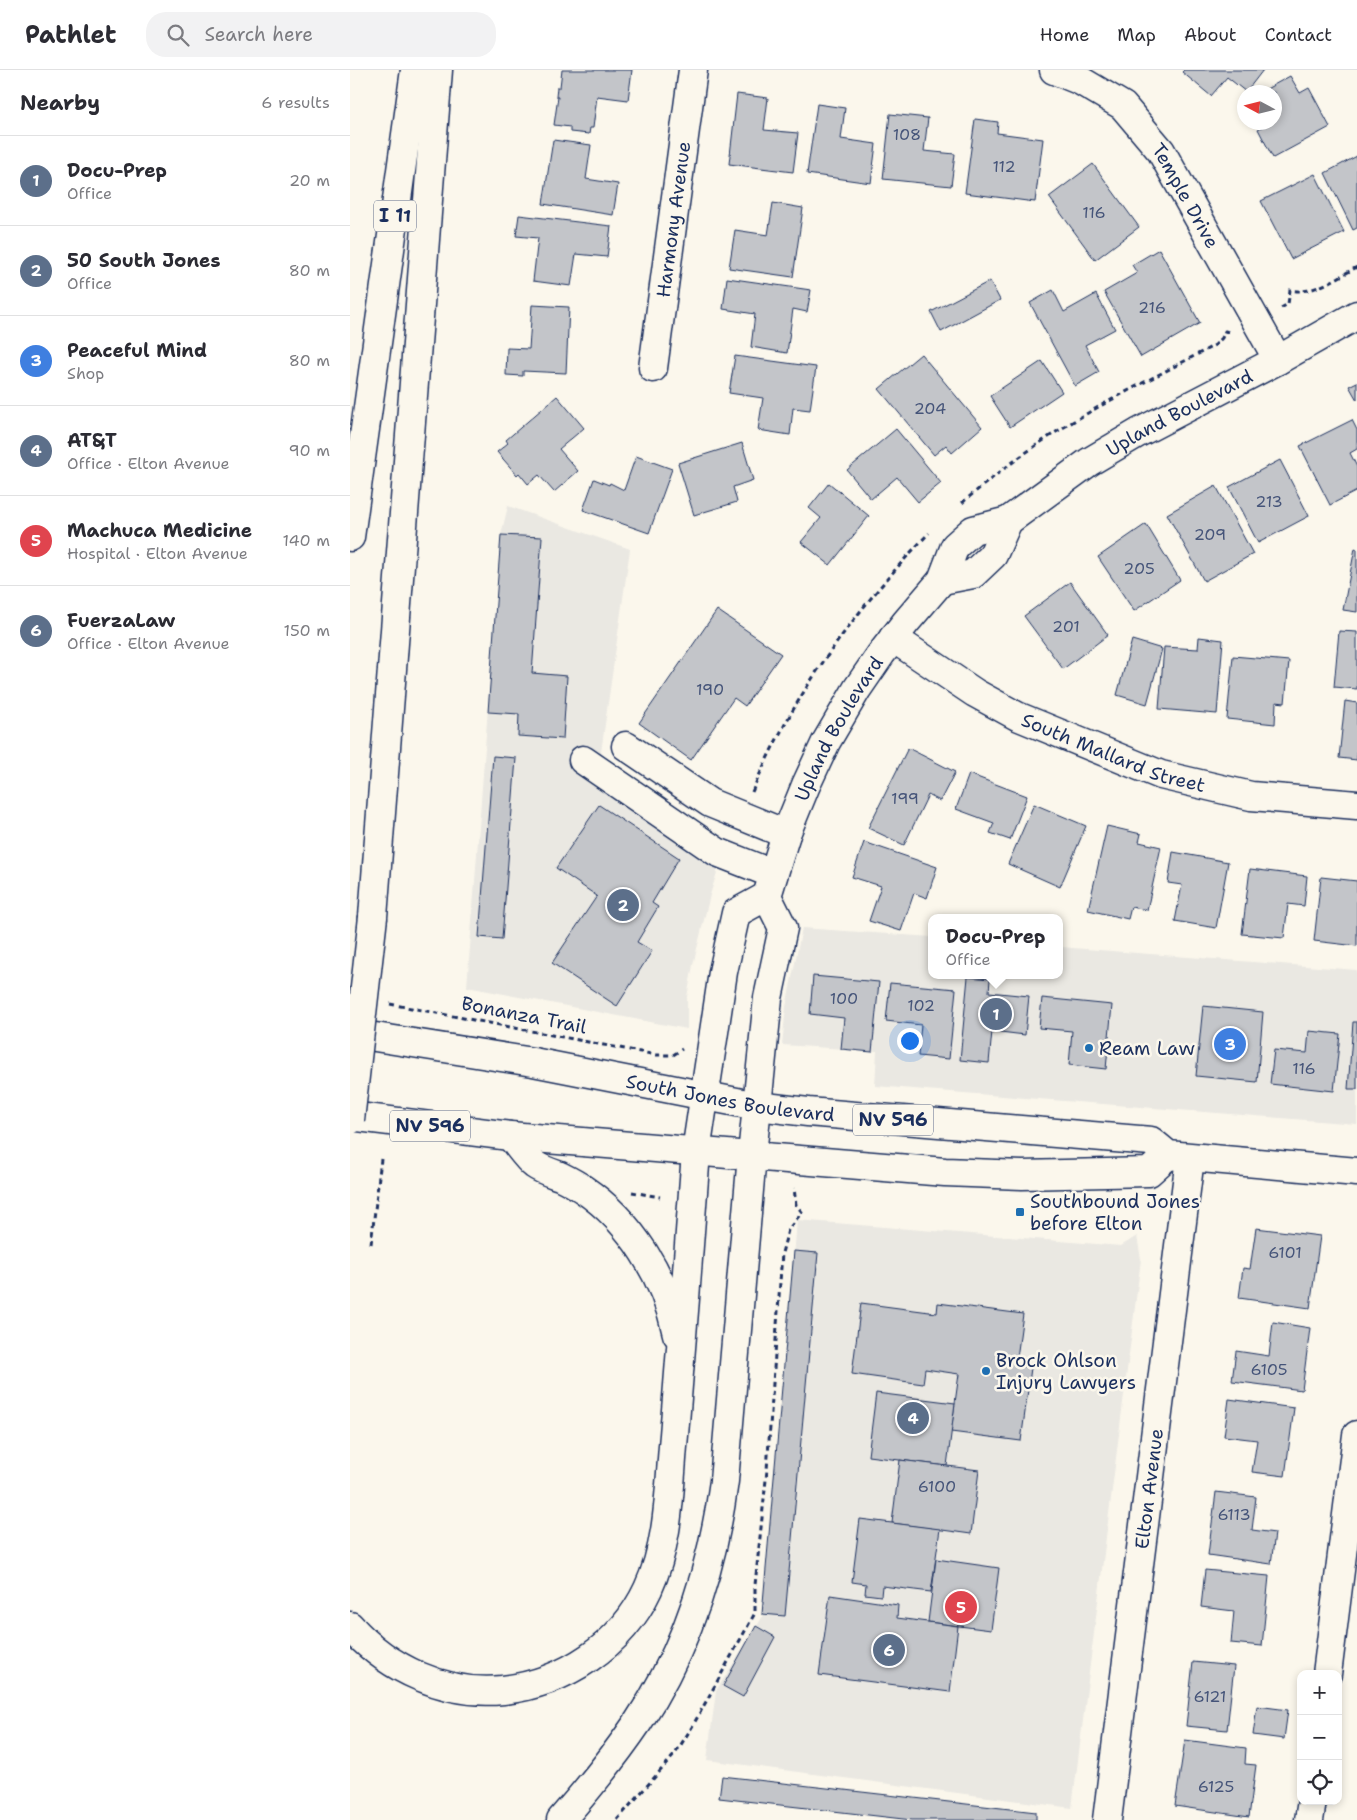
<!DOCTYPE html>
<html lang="en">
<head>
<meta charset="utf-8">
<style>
	body { margin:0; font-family:"Shantell Sans",sans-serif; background:#f2f2f3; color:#2b2b33 }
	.controls { position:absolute; right:15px; bottom:15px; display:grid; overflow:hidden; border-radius:10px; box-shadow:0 2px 8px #0003 }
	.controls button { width:45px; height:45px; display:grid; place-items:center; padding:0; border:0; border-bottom:1px solid #e1e1e2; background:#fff; color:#2b2b33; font:25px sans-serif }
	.compass { position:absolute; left:887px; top:15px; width:45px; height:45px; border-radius:50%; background:#fff; box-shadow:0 2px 8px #0003; rotate:277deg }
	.you { position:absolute; left:559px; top:970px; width:18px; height:18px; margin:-12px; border:4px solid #fff; border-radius:50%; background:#1a73e8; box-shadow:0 0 0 8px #1a73e833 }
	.badge { display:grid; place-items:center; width:32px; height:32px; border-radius:50%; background:#0b8043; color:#fff; font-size:16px; font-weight:700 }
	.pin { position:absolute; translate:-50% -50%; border:2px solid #fff; box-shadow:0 1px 5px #0006 }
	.popup { position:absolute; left:578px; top:844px; width:135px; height:65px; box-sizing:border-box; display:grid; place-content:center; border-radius:10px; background:#fff; filter:drop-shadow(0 1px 4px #0005); font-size:16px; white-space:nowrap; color:#7c7c81 }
	.popup b { font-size:19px; color:#2b2b33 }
	.popup::after { content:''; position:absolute; left:50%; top:100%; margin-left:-10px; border:10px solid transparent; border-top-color:#fff }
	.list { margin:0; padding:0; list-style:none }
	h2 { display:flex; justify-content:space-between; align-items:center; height:65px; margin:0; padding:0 20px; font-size:21px }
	h2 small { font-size:16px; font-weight:400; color:#7c7c81 }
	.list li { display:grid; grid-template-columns:32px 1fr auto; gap:15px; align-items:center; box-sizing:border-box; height:90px; padding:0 20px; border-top:1px solid #e1e1e2 }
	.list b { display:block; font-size:19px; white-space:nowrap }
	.list p { margin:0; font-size:16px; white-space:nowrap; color:#7c7c81 }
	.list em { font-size:16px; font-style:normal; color:#7c7c81 }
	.icon { flex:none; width:28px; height:28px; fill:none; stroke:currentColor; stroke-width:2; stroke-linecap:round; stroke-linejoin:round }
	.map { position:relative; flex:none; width:1007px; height:1750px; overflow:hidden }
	header { display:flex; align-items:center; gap:30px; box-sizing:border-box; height:70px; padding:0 25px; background:#fff; border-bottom:1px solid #e1e1e2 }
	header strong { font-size:24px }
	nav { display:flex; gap:28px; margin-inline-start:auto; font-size:18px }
	.search { width:350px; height:45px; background:#f2f2f3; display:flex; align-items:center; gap:12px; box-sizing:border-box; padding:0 18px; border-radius:20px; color:#7c7c81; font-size:19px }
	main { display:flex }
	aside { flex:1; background:#fff }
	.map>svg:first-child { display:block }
	.built { fill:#eae8e2 }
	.building { fill:#c3c5c9; stroke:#1b2f5e }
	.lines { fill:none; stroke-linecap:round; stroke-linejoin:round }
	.minor-casing { stroke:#1b2f5e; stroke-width:31 }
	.major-casing { stroke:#1b2f5e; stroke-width:31 }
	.highway-casing { stroke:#1b2f5e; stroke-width:31 }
	.path { stroke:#1b2f5e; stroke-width:3; stroke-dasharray:5 4; stroke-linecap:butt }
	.minor { stroke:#fbf7ec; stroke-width:28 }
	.major { stroke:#fbf7ec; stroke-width:28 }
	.highway { stroke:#fbf7ec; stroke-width:28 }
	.highway-bridge-casing { stroke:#1b2f5e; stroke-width:31; stroke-linecap:butt }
	.highway-bridge { stroke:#fbf7ec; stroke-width:28 }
	.poi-dot { fill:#1f6fb2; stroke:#fbf7ec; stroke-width:2 }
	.labels { text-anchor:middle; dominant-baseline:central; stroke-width:5; stroke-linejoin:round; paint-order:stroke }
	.number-label { font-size:16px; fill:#455479 }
	.shield { fill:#fbf7ec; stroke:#5e6b89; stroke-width:1 }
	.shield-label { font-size:18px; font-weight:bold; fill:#1b2f5e }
	.street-label { font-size:19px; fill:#1b2f5e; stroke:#fbf7ec }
	.poi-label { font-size:19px; fill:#1b2f5e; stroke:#fbf7ec; text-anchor:start }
</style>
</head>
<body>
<header>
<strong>Pathlet</strong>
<div class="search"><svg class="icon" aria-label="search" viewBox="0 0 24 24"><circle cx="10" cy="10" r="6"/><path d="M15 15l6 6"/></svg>Search here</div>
<nav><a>Home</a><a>Map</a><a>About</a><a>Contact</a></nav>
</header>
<main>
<aside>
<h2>Nearby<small>6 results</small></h2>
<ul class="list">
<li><span class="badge" style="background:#5c6f8a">1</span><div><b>Docu-Prep</b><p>Office</p></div><em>20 m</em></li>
<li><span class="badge" style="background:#5c6f8a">2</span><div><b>50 South Jones</b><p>Office</p></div><em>80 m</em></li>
<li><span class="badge" style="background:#3f7fe0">3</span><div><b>Peaceful Mind</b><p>Shop</p></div><em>80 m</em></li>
<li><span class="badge" style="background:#5c6f8a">4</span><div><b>AT&amp;T</b><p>Office · Elton Avenue</p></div><em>90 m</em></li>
<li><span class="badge" style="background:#e0444e">5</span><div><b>Machuca Medicine</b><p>Hospital · Elton Avenue</p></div><em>140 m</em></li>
<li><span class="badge" style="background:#5c6f8a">6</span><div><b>FuerzaLaw</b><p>Office · Elton Avenue</p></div><em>150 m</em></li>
</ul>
</aside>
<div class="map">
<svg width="1007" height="1750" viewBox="0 0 1007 1750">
	<rect width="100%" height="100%" fill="#fbf7ec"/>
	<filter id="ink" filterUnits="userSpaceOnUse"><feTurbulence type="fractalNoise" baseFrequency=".02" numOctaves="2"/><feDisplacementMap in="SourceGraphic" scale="10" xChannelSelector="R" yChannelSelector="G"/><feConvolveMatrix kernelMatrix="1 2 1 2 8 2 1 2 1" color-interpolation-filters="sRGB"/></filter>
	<g filter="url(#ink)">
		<g class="built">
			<polygon points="158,436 280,479 251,682 254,687 371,768 377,770 360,825 343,895 337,927 337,959 117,917 151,465"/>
			<polygon points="452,858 582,867 582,905 710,905 710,877 1007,900 1007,1054 525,1016 527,981 432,975 436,937"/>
			<polygon points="447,1150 771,1176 787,1166 791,1189 722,1738 357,1690 366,1621 415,1543"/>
		</g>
		<g class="building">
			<polygon points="212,0 282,0 278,30 247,26 243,58 240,58 239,64 220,62 220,57 204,55 208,27 206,27 207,17 210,17"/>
			<polygon points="834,0 913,0 896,22 877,7 861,26 832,2"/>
			<polygon points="940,6 950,23 959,18 980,57 923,88 908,59 920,52 924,52 924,22 911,22"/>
			<polygon points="387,24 418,28 414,60 448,63 443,102 379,94"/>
			<polygon points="467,34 495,38 491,69 526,74 521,113 457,104"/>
			<polygon points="540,44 578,48 574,81 605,84 601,116 533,109"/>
			<polygon points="625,49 648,52 647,63 693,69 685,132 615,123"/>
			<polygon points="203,70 241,75 236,109 268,114 263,145 193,134"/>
			<polygon points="1007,86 1007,158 1003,160 975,103"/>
			<polygon points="743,94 789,157 745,190 699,127"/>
			<polygon points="965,104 994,162 941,189 911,131"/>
			<polygon points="423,133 453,138 443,207 379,198 385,160 418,165"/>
			<polygon points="169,145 261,156 257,187 226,184 221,216 183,211 188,168 166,166"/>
			<polygon points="809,179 850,253 791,287 754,222 787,203 782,195"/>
			<polygon points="377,208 461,220 457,242 443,239 437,283 401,277 405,244 373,239"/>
			<polygon points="640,211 650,230 591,262 581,242"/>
			<polygon points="703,220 714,242 746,224 765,259 735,275 749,302 725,316 680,233"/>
			<polygon points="182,235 219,237 216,303 173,301 173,306 156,305 157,278 179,279"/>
			<polygon points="571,284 632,357 602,383 596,375 584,385 529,319"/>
			<polygon points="385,286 466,297 460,340 443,338 440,365 408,360 413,328 379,323"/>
			<polygon points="692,291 712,322 660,357 640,326"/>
			<polygon points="1007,312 1007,330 999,316"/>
			<polygon points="207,326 234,358 209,379 228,401 204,422 189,405 178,414 169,403 167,405 147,382 158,373 156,370"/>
			<polygon points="1002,350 1007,360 1007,379 1000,383 1007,397 1007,421 980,435 950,376"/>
			<polygon points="546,359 591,413 568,432 547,407 521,429 497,400"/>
			<polygon points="392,373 403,410 383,417 387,432 344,445 328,393"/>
			<polygon points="286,386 322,399 299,463 233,440 244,409 259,415 260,413 274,420"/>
			<polygon points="930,390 959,446 908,473 879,417"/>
			<polygon points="479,413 519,446 480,495 451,472 471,448 459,438"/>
			<polygon points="866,416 903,484 854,511 817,444"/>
			<polygon points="796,454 830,510 784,541 748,487"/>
			<polygon points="151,465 192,467 182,603 217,606 213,669 168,666 169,644 138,642"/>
			<polygon points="1005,478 1007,479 1007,542 993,540"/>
			<polygon points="720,512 758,565 713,599 674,546"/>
			<polygon points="367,540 431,584 395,636 384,628 341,690 289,653"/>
			<polygon points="989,561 1007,562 1007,619 984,617"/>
			<polygon points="849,567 873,570 867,644 809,639 814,577 848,579"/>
			<polygon points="782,570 812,579 797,634 767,625"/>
			<polygon points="883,586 939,591 935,633 926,632 925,654 877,649"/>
			<polygon points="995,631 1007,633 1007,690 989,688"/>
			<polygon points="558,678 605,702 590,731 578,725 554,775 518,758"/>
			<polygon points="143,686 166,688 152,869 129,867"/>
			<polygon points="619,704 677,726 660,770 640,763 644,753 606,739"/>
			<polygon points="684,734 736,756 710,817 658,794"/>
			<polygon points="249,735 329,788 302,833 308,837 287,872 302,881 267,936 202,893 247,826 206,798"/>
			<polygon points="757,756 791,764 789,772 811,777 797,840 781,837 778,849 738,840"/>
			<polygon points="514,772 587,797 577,828 564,823 551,861 519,851 531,816 502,807"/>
			<polygon points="823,782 878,792 866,858 825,851 832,815 818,813"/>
			<polygon points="900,799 957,806 954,836 938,834 934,868 892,864"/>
			<polygon points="971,807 1007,811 1007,876 964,871"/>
			<polygon points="463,906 529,912 522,982 491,979 494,948 460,944"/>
			<polygon points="618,907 640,909 639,922 679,926 675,965 642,961 639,993 610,990"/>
			<polygon points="540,913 606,919 599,989 568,986 571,955 536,951"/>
			<polygon points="692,928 762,935 756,999 719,995 722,961 689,958"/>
			<polygon points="853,936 913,942 907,1012 846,1006"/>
			<polygon points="1003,952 1007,952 1007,1019 998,1019"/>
			<polygon points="959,961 990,964 984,1021 920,1014 924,980 957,983"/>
			<polygon points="906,1158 970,1166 960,1238 889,1228 893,1198 900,1199"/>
			<polygon points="444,1181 468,1183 435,1546 412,1544"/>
			<polygon points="511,1233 587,1243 588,1233 673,1244 666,1295 681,1298 671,1371 601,1362 609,1304 575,1299 573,1314 502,1304"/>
			<polygon points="923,1252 960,1258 952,1320 882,1311 886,1281 919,1286"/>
			<polygon points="526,1323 605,1333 597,1396 518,1386"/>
			<polygon points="879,1329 944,1338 935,1406 902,1402 907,1370 874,1366"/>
			<polygon points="550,1390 629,1400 621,1464 542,1453"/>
			<polygon points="866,1422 906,1427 902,1460 925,1463 921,1494 858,1485"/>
			<polygon points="510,1449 590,1459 581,1522 532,1516 531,1526 515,1524 516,1514 502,1512"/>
			<polygon points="586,1489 649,1498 641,1560 578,1552"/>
			<polygon points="855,1500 919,1506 912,1576 881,1573 884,1541 851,1537"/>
			<polygon points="480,1525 548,1535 547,1548 608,1556 600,1622 469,1605"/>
			<polygon points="406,1556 425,1567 393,1627 373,1616"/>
			<polygon points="843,1592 884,1596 877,1660 836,1656"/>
			<polygon points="907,1636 938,1640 934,1669 903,1665"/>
			<polygon points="835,1670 896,1678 895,1694 906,1695 899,1747 825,1736"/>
			<polygon points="372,1706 686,1742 686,1750 562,1750 369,1728"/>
		</g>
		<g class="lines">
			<defs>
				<g id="minor">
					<path id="s1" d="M704,0L731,11L773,36L811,81L928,290"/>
					<path id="s2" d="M303,298L343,0"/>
					<polyline points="592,510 623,504 643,485 658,451"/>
					<path id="s3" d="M543,568L625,623L667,646L811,705L901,726L1007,735"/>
					<polyline points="276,676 360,733 436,764"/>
					<polyline points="233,690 367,782 423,804"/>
					<polyline points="346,1082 373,902 386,843 417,826"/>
					<path id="s4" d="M402,1085L418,928L433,858L417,826L436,764L456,715L476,672L507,619L531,584L556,552L592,510L605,476L623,460L658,451L739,392L788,363L928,290L1007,245"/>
					<polyline points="977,1604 1007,1365"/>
					<path id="s5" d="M757,1750L840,1088"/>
					<polyline points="959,1750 962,1731"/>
				</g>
				<g id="major">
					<path id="s6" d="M0,963L183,992L407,1036L458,1042L801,1071L818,1085L1007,1102"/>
					<polyline points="0,1046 160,1066 595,1102 672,1105 799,1102 818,1085"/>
				</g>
				<g id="highway">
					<polyline points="0,467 65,0"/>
					<polyline points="23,847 88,0"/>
					<path d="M160,1066C168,1075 176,1088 185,1095C192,1100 202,1103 210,1106C218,1110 226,1114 233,1119C282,1152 315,1207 327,1264"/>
					<path d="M0,1556C38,1599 96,1626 153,1620C215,1613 272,1575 298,1519C320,1472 319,1416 324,1365C332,1271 339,1176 346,1082"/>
					<path d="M211,1750C238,1719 265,1686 288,1652C336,1580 363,1496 374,1411L402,1085"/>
				</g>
			</defs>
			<use href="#minor" class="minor-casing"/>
			<use href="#major" class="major-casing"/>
			<use href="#highway" class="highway-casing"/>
			<g class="path">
				<path d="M931,238L938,234L940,220C964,225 986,208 1007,197"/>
				<path d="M612,433C641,408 671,385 703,364C755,331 811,304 865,275L872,268L875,261L882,263"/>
				<path d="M402,722C444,623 505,540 579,463"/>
				<polyline points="40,934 306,985 323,985 332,979"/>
				<polyline points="282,1122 310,1127"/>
				<polyline points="21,1174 31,1089"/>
				<polyline points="267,1750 325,1684 342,1657 405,1543 405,1515 417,1400 432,1183 438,1160 452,1142 446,1135 444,1118"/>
			</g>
			<use href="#minor" class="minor"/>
			<use href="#major" class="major"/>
			<use href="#highway" class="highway"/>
			<defs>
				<polyline id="highway-bridge" points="0,1050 23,847"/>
			</defs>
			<use href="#highway-bridge" class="highway-bridge-casing"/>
			<use href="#highway-bridge" class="highway-bridge"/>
		</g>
	</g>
	<g class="poi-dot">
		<circle cx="739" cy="978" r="5"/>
		<rect x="665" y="1137" width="10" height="10" rx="2.5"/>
		<circle cx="636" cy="1301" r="5"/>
	</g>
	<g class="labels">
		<g class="number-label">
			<text x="557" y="64">108</text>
			<text x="654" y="96">112</text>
			<text x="744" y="142">116</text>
			<text x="802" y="237">216</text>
			<text x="580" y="338">204</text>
			<text x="919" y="431">213</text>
			<text x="860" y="464">209</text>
			<text x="789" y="498">205</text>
			<text x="716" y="556">201</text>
			<text x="360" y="619">190</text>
			<text x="555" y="728">199</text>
			<text x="494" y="928">100</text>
			<text x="571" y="935">102</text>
			<text x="954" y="998">116</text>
			<text x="935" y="1182">6101</text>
			<text x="919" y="1299">6105</text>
			<text x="587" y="1416">6100</text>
			<text x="884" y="1444">6113</text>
			<text x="860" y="1626">6121</text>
			<text x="866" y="1716">6125</text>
		</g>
		<g class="shield">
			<rect x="24" y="130.5" width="42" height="31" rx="4"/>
			<rect x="503" y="1034.5" width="80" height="31" rx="4"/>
			<rect x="40" y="1040.5" width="80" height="31" rx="4"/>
		</g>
		<g class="shield-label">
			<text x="45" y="146">I 11</text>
			<text x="543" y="1050">NV 596</text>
			<text x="80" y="1056">NV 596</text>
		</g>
		<g class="street-label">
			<text stroke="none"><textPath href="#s1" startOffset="188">Temple Drive</textPath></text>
			<text stroke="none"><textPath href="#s2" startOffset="150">Harmony Avenue</textPath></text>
			<text stroke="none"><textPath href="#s4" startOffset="930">Upland Boulevard</textPath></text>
			<text stroke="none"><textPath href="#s4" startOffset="448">Upland Boulevard</textPath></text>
			<text stroke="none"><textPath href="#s3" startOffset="250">South Mallard Street</textPath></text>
			<text transform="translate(174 945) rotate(11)">Bonanza Trail</text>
			<text stroke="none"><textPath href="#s6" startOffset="386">South Jones Boulevard</textPath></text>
			<text stroke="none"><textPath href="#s5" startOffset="334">Elton Avenue</textPath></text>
		</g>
		<g class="poi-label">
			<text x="749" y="978">Ream Law</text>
			<text x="680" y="1131">Southbound Jones<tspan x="680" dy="22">before Elton</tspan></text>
			<text x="646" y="1290">Brock Ohlson<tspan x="646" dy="22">Injury Lawyers</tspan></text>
		</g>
	</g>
</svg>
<div class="controls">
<button>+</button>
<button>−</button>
<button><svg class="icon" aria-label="locate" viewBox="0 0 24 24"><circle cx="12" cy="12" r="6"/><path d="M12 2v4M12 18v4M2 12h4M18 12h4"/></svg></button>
</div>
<svg class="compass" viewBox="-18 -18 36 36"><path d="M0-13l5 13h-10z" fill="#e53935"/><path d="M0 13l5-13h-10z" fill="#7c7c81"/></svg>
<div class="you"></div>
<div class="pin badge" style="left:646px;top:944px;background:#5c6f8a">1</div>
<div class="popup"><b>Docu-Prep</b>Office</div>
<div class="pin badge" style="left:273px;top:835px;background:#5c6f8a">2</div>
<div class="pin badge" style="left:880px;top:974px;background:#3f7fe0">3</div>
<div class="pin badge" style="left:563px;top:1348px;background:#5c6f8a">4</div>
<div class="pin badge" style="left:611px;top:1537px;background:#e0444e">5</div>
<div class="pin badge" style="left:539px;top:1580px;background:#5c6f8a">6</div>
</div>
</main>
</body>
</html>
